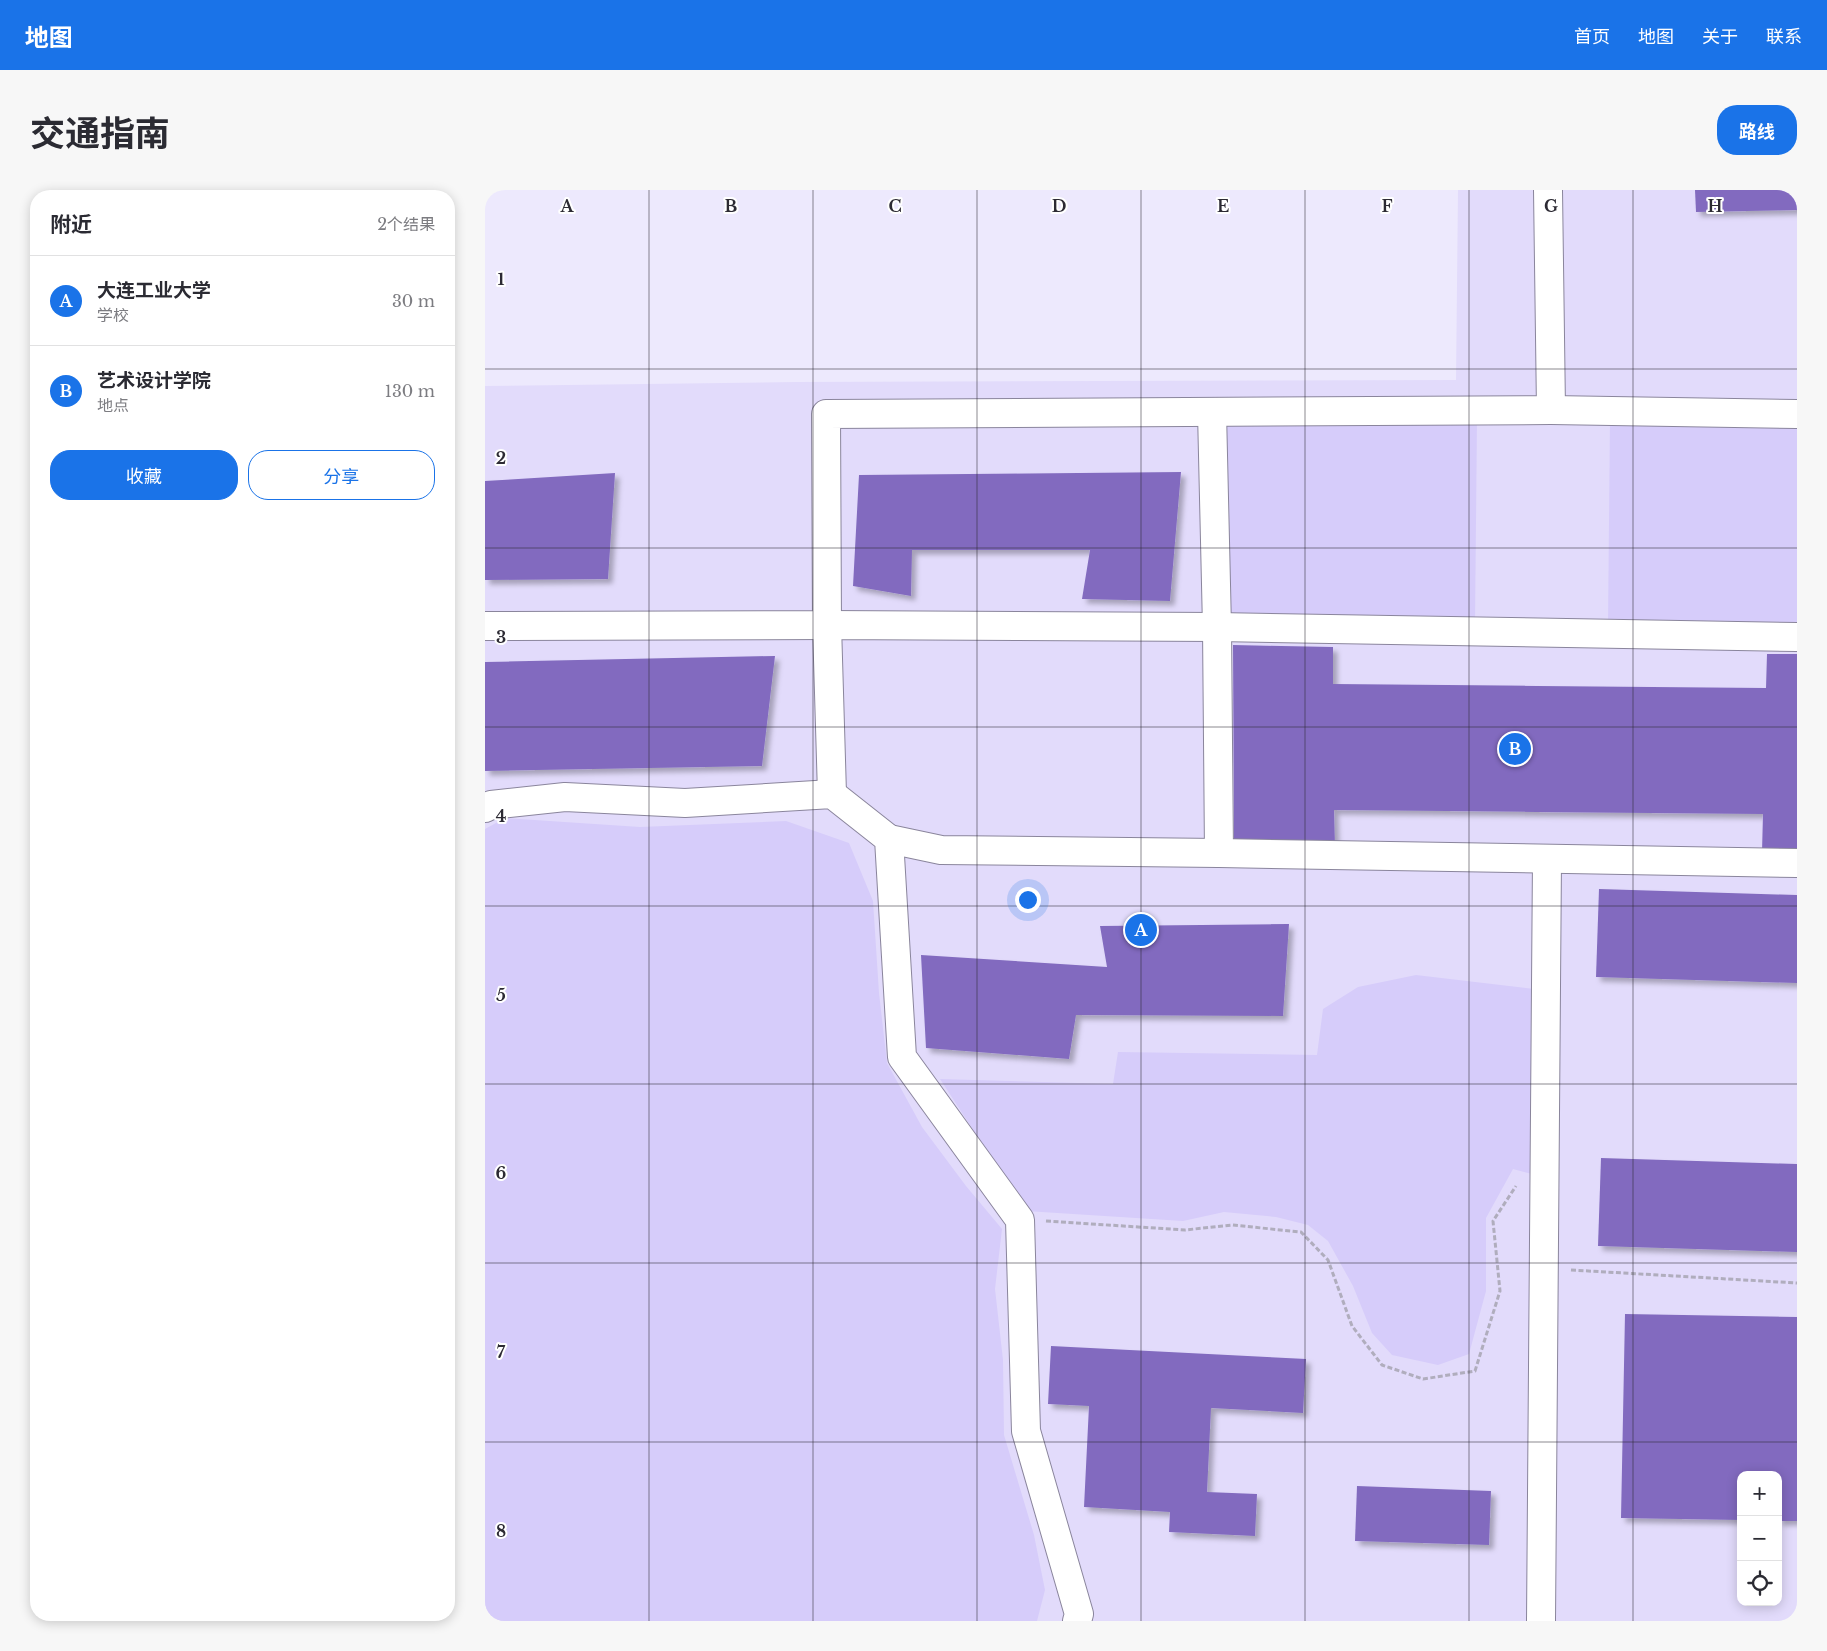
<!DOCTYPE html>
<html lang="zh">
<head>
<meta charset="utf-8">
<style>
	body { margin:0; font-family:"Libre Baskerville","Noto Sans SC",serif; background:#f7f7f7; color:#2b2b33 }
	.controls { position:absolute; right:15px; bottom:15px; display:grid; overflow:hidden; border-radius:10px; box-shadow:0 2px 12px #0003 }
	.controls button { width:45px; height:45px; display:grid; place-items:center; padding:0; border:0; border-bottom:1px solid #e1e1e2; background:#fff; color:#2b2b33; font:25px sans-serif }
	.you { position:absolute; left:542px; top:709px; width:18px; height:18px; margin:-12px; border:4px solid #fff; border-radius:50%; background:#1a73e8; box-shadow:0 0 0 8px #1a73e833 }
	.badge { display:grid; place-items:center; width:32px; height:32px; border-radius:50%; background:#1a73e8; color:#fff; font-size:16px; font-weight:700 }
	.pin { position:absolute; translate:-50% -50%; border:2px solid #fff; box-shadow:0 1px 5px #0006 }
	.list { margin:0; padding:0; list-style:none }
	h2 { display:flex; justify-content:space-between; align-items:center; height:65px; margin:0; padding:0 20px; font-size:21px }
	h2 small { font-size:16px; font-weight:400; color:#7c7c81 }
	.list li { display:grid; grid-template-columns:32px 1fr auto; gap:15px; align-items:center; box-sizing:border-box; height:90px; padding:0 20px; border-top:1px solid #e1e1e2 }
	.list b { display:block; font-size:19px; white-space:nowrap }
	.list p { margin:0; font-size:16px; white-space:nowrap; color:#7c7c81 }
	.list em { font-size:16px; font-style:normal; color:#7c7c81 }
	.actions { display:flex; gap:10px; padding:15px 20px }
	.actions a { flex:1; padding:11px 0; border:1px solid #1a73e8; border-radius:20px; text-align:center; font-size:18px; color:#1a73e8 }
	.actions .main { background:#1a73e8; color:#fff }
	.icon { flex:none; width:28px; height:28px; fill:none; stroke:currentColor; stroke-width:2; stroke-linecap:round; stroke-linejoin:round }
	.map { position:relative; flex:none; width:1312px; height:1431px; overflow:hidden; border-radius:20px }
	header { display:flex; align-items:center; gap:30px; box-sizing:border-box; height:70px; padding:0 25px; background:#1a73e8; color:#fff }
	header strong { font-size:24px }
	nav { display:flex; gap:28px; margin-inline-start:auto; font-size:18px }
	.intro { display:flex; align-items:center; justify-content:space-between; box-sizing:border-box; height:120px; padding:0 30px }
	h1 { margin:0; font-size:35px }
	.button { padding:12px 22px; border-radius:20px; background:#1a73e8; color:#fff; font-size:18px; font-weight:700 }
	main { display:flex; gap:30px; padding:0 30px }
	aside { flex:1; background:#fff; border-radius:20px; box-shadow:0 2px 12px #0003 }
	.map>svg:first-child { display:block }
	.built { fill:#e2dbfb; fill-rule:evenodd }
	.green { fill:#d6ccfa }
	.building { fill:#826bbf; filter:url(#shadow) }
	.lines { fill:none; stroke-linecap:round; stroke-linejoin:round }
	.minor-casing { stroke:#8a859c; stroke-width:30 }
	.path { stroke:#b0adbd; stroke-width:3; stroke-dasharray:5 2.5; stroke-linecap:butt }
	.minor { stroke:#fff; stroke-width:28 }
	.grid { fill:none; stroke:#2c2a33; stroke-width:1; stroke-opacity:0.55 }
	.grid-label { font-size:16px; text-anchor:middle; font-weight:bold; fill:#2c2a33; stroke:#fff; stroke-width:4; stroke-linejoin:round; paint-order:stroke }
</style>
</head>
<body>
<header>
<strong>地图</strong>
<nav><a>首页</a><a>地图</a><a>关于</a><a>联系</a></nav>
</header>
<div class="intro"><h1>交通指南</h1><a class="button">路线</a></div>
<main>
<aside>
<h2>附近<small>2个结果</small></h2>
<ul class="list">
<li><span class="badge">A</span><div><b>大连工业大学</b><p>学校</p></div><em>30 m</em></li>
<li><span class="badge">B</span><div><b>艺术设计学院</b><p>地点</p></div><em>130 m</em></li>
</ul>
<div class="actions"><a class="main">收藏</a><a>分享</a></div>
</aside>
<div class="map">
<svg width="1312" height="1431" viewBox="0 0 1312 1431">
	<defs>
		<filter id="shadow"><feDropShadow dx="4.5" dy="4.5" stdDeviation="2.5" flood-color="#0004"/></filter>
	</defs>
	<rect width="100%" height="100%" fill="#ede9fd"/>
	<path class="built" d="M973,0H1312V1431H0V196L312,192L971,190ZM1256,1285H1293V1412H1256Z"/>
	<g class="green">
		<polygon points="737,231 992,231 990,433 738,430"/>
		<polygon points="1125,231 1312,235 1312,436 1123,434"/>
		<polygon points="20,628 155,637 301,631 364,653 388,711 394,803 402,873 437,937 481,996 517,1039 510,1099 518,1170 519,1245 549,1345 560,1400 552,1431 0,1431 0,639"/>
		<polygon points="931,785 1049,799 1047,984 1028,979 1001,1028 1001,1101 984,1164 953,1175 907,1165 887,1143 868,1096 843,1051 823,1035 791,1027 739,1022 698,1031 541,1021 455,889 628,894 633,862 832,865 838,819 873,797"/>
	</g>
	<g class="building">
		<polygon points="1210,0 1312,0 1312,20 1211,22"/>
		<polygon points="696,282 685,411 597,409 605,360 427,360 426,406 368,396 374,285"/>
		<polygon points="130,283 123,389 0,390 0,291"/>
		<polygon points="748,455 848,457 848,494 1281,498 1282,464 1312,464 1312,662 1277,662 1278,624 849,620 850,657 749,656"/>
		<polygon points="290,466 277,576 0,581 0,472"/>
		<polygon points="1114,699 1312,705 1312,793 1111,787"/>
		<polygon points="804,734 798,826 591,825 584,869 441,858 436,765 622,777 615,736"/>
		<polygon points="1116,968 1312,974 1312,1062 1113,1056"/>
		<polygon points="1140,1124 1312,1127 1312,1331 1293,1331 1293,1285 1256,1285 1256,1330 1136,1328"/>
		<polygon points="566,1156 821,1169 818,1223 726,1218 722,1302 772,1304 770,1346 684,1342 685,1322 599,1317 604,1216 563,1214"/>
		<polygon points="872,1296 1006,1301 1004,1355 870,1351"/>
	</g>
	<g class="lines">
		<defs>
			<g id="minor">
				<polyline points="1066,220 1312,224"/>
				<polyline points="0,436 342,435 341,224 1066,220 1063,0"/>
				<polyline points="347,604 342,435 732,437 1312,447"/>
				<polyline points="0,618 6,615 80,607 200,613 347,604 404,649 417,867 535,1030 541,1241 594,1424 592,1431"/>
				<polyline points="404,649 456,660 734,663 732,437 727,222"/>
				<polyline points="734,663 1312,673"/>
				<polyline points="1056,1431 1062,669"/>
			</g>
		</defs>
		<use href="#minor" class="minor-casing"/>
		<g class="path">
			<polyline points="561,1031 700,1040 747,1035 816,1042 843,1070 867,1136 897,1175 938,1189 990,1181 1015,1101 1008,1031 1031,996"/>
			<polyline points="1086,1080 1312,1093"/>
		</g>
		<use href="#minor" class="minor"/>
	</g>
	<path class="grid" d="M164,0V1431M328,0V1431M492,0V1431M656,0V1431M820,0V1431M984,0V1431M1148,0V1431M0,179H1312M0,358H1312M0,537H1312M0,716H1312M0,894H1312M0,1073H1312M0,1252H1312"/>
	<g class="grid-label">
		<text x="82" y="22">A</text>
		<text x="246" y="22">B</text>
		<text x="410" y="22">C</text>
		<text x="574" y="22">D</text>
		<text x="738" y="22">E</text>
		<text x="902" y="22">F</text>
		<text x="1066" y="22">G</text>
		<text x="1230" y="22">H</text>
		<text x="16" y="95">1</text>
		<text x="16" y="274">2</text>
		<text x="16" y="453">3</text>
		<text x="16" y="632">4</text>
		<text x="16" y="811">5</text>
		<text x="16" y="989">6</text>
		<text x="16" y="1168">7</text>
		<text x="16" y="1347">8</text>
	</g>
</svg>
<div class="controls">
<button>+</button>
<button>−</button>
<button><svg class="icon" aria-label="locate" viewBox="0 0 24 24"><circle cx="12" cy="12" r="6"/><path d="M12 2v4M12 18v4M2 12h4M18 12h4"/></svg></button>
</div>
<div class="you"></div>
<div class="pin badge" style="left:656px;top:740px">A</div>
<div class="pin badge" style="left:1030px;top:559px">B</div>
</div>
</main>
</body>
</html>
